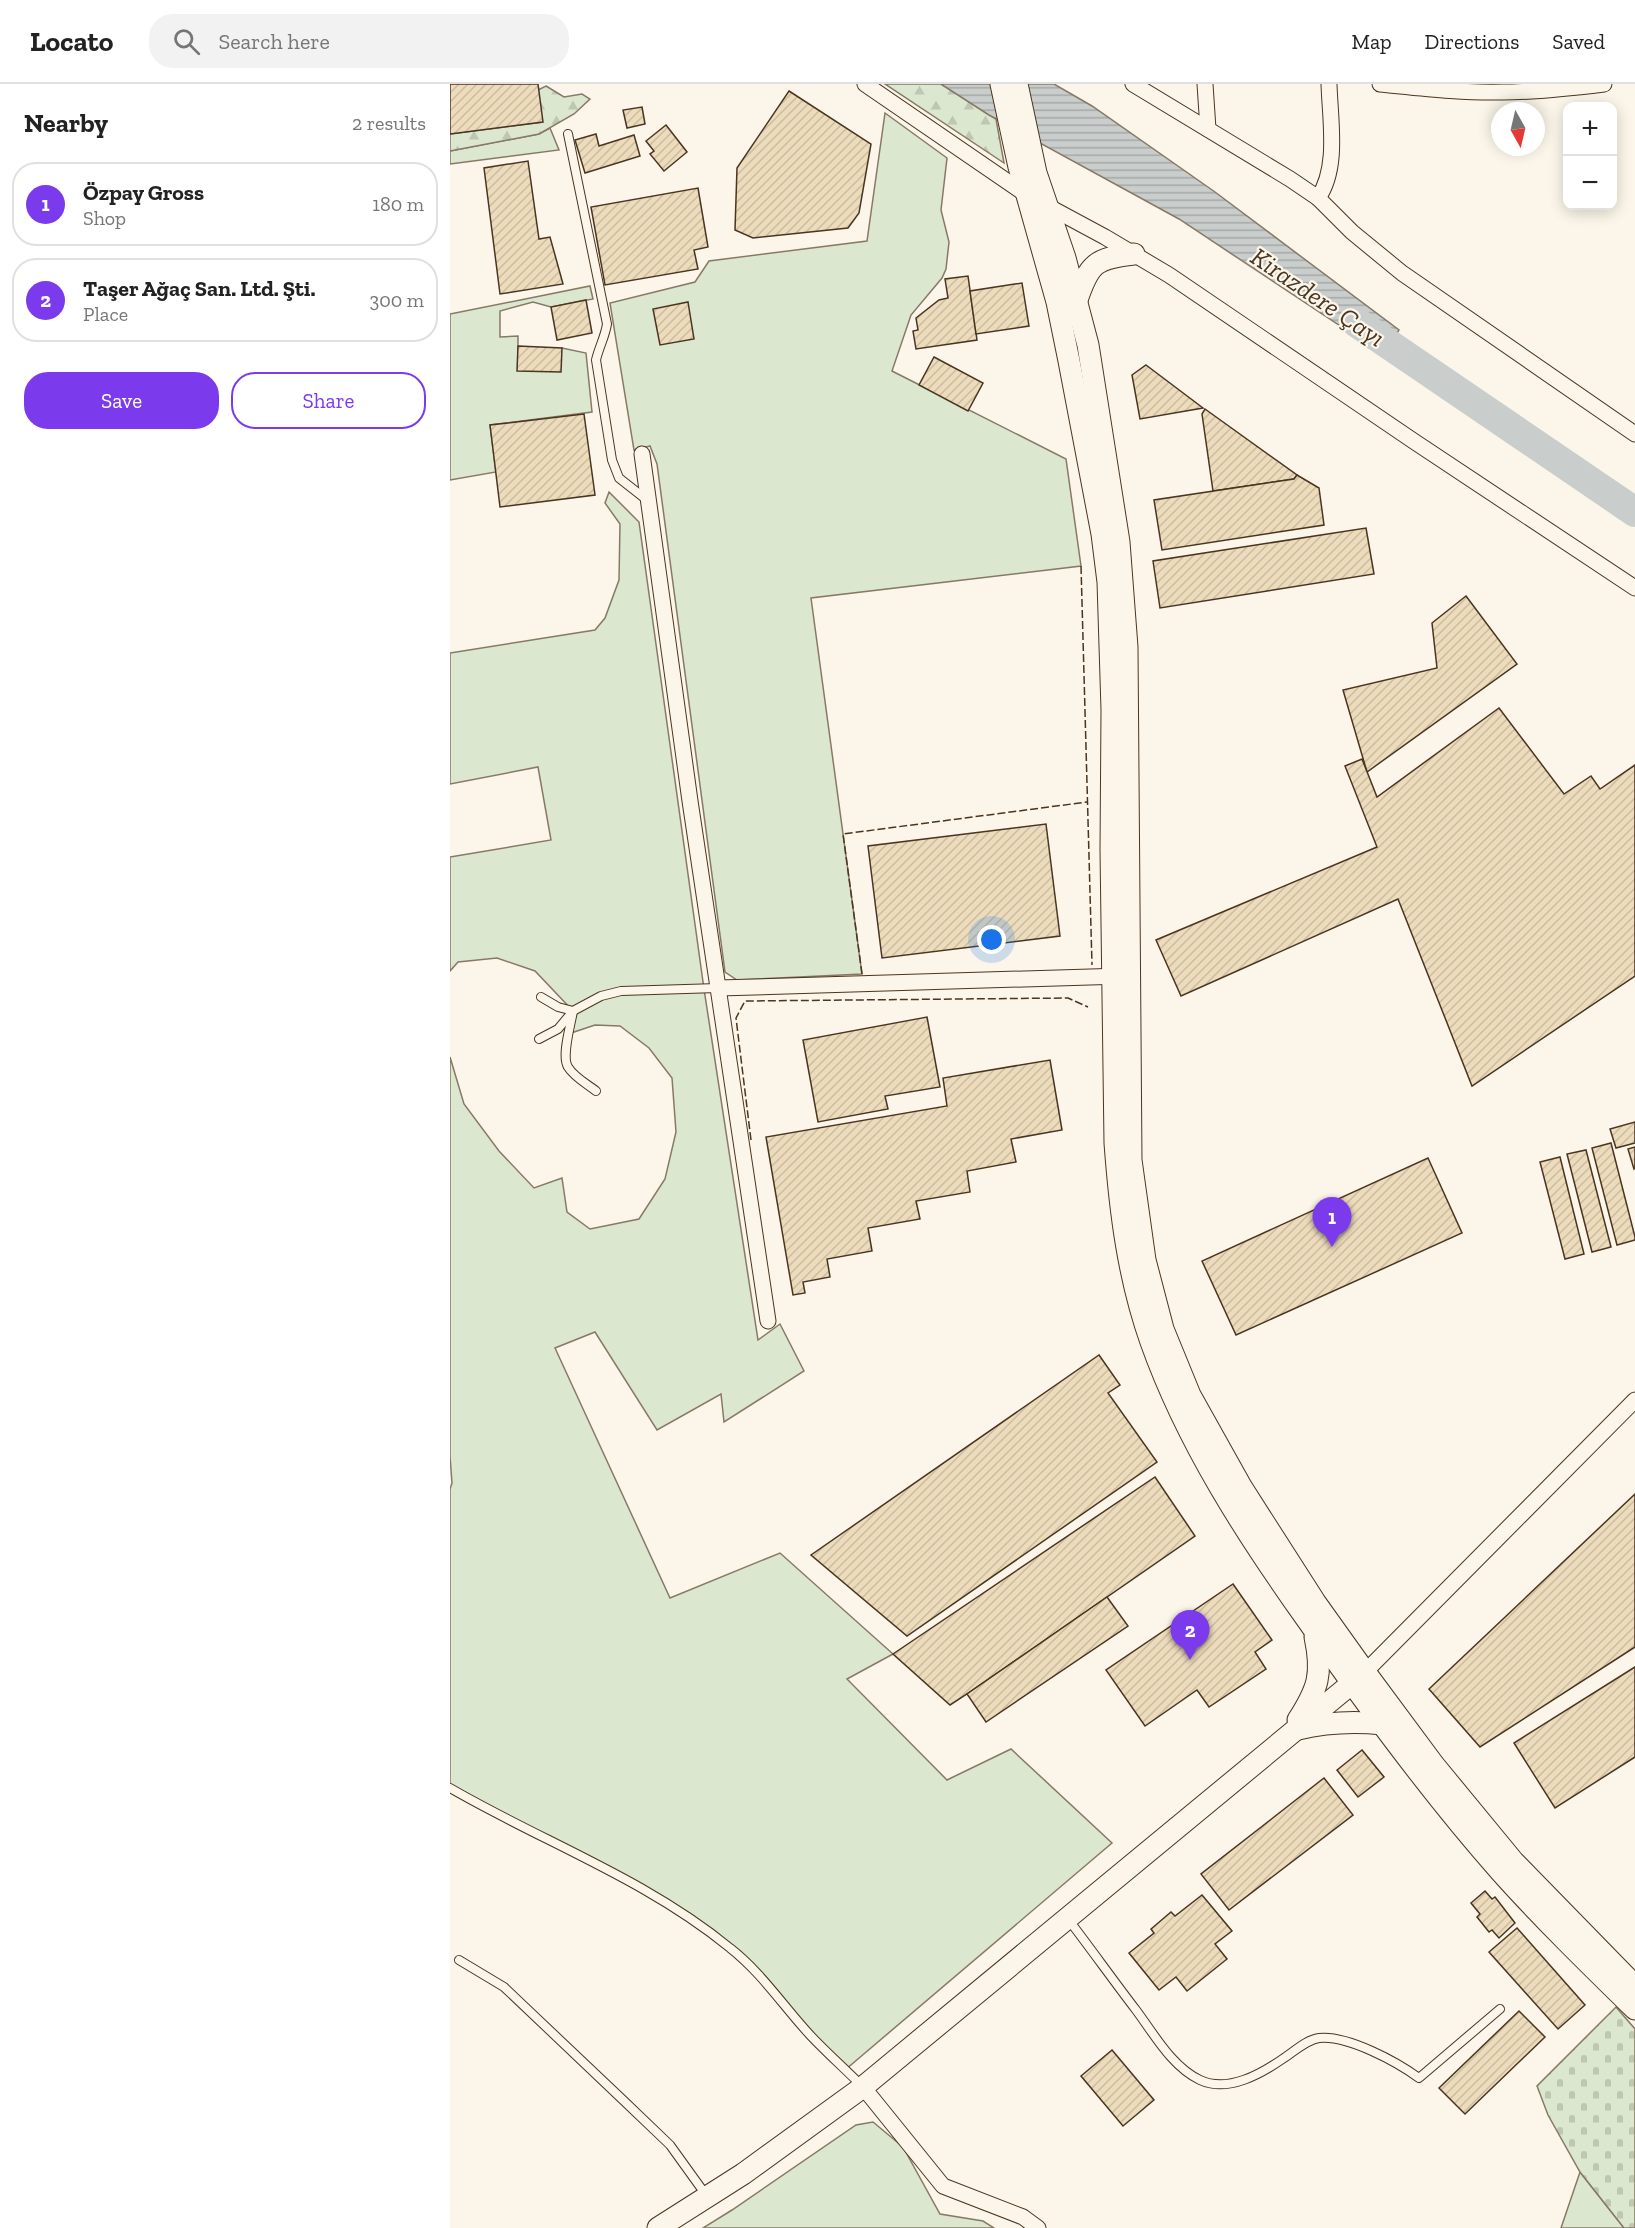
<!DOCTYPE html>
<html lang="en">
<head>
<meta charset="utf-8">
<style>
	body { margin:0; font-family:"Zilla Slab",serif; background:#f2f2f2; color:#222 }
	.controls { position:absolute; right:18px; top:18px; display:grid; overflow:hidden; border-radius:12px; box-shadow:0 3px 15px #0003 }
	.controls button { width:54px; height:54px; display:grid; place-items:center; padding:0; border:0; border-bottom:2px solid #e0e0e0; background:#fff; color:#222; font:30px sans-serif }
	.compass { position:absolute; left:1041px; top:18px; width:54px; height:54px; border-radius:50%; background:#fff; box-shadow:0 3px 15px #0003; rotate:172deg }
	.you { position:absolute; left:542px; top:856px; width:21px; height:21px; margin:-15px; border:4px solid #fff; border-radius:50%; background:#1a73e8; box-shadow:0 0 0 9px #1a73e833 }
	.badge { display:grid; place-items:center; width:39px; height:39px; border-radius:50%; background:#7c3aed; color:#fff; font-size:20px; font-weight:700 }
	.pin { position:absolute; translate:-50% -50px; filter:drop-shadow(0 2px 3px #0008) }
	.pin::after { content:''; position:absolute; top:32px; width:21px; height:18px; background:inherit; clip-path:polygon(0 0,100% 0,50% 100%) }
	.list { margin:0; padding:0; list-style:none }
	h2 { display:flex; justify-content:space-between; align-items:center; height:78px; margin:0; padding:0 24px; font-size:26px }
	h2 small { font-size:20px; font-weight:400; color:#767676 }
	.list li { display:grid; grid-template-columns:39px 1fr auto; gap:18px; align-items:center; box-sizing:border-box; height:84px; margin:0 12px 12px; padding:0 12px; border:2px solid #e0e0e0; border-radius:24px }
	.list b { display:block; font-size:22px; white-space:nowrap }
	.list p { margin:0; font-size:20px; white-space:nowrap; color:#767676 }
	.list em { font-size:20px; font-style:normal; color:#767676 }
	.actions { display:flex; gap:12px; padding:18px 24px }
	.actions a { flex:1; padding:14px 0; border:2px solid #7c3aed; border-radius:24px; text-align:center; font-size:21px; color:#7c3aed }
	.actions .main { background:#7c3aed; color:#fff }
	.icon { flex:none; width:33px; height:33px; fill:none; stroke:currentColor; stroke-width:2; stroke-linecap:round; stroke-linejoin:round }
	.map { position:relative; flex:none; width:1185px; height:2144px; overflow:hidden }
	header { display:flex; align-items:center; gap:36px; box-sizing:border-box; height:84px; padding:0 30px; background:#fff; border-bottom:2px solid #e0e0e0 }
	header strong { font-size:28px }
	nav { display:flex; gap:33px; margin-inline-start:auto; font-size:21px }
	.search { width:420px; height:54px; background:#f2f2f2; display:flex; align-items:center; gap:15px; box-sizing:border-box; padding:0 21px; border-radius:24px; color:#767676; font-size:22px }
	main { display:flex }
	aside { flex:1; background:#fff }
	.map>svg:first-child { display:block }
	.green { fill:#dce7d0; stroke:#887966; stroke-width:1.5 }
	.forest { fill:url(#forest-firs); stroke:#887966; stroke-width:1.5 }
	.cemetery { fill:url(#cemetery-stones); stroke:#887966; stroke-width:1.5 }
	.water { fill:url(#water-rules); stroke:#887966; stroke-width:1.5 }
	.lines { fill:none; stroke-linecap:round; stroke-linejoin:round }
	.river { stroke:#c9cecd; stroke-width:30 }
	.building { fill:url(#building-hatch); stroke:#4a3520; stroke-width:1.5 }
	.lane-casing { stroke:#4a3520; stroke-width:10 }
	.street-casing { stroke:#4a3520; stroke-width:17 }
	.secondary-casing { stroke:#4a3520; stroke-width:23 }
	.lane { stroke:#fbf6e9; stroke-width:8 }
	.street { stroke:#fbf6e9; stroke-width:15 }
	.secondary { stroke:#fbf6e9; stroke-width:21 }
	.fence { stroke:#4a3520; stroke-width:1.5; stroke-dasharray:8 3; stroke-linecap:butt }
	.labels { text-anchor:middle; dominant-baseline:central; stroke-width:4.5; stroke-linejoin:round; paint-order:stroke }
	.water-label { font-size:26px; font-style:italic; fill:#4a3520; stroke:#fbf6e9 }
</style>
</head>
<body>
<header>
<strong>Locato</strong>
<div class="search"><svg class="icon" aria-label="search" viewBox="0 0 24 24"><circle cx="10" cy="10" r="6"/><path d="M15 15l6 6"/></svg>Search here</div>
<nav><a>Map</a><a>Directions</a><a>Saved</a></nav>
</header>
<main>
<aside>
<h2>Nearby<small>2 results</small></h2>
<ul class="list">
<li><span class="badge">1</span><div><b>Özpay Gross</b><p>Shop</p></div><em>180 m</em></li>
<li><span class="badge">2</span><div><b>Taşer Ağaç San. Ltd. Şti.</b><p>Place</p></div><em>300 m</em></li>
</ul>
<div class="actions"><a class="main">Save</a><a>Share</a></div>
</aside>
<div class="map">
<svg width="1185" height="2144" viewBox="0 0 1185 2144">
	<defs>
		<pattern id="forest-firs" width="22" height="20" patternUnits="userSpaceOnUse" patternTransform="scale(1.5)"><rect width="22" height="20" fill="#dce7d0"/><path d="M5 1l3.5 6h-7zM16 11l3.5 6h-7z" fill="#bec7b2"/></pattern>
		<pattern id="cemetery-stones" width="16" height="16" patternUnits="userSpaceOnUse" patternTransform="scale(1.5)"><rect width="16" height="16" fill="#dce7d0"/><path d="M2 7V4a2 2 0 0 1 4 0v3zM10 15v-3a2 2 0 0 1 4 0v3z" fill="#bec7b2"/></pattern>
		<pattern id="water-rules" width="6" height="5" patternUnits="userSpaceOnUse" patternTransform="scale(1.5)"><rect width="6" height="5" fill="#c9cecd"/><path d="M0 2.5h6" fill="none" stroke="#a5a8a6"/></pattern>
		<pattern id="building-hatch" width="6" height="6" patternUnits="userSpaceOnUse" patternTransform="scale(1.5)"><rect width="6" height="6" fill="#ecdcbc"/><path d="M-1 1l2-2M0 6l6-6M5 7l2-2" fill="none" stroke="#ccbda1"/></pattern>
	</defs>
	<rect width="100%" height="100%" fill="#fbf6e9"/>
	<g class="green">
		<polygon points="435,29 497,74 491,126 499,158 496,185 492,194 461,231 442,287 616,375 631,482 361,514 412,890 287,896 275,888 207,380 200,362 184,366 160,219 245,198 259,177 417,157"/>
		<polygon points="100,44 109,66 0,80 0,67 89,50"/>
		<polygon points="140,202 143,215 101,223 83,218 50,227 50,253 68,252 68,286 112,264 136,269 142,328 40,341 46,388 0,396 0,230"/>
		<polygon points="159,408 189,438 254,905 308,1256 330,1240 354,1287 274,1338 271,1310 207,1346 145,1248 105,1264 220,1514 330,1469 443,1570 397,1595 497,1696 561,1665 662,1759 395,1986 282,1865 241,1835 0,1704 0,1405 2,1399 0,1372 0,973 14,1020 49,1067 84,1104 112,1094 117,1128 140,1145 189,1135 215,1095 226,1048 222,994 199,964 170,942 145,941 118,950 123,927 85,887 47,874 8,878 0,887 0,773 101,756 88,683 0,700 0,569 145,546 155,534 169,496 170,440 155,419"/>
		<polygon points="423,2038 453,2063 490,2130 533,2137 544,2144 253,2144 282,2126 406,2041"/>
		<polygon points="1130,2088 1174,2144 1111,2144"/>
	</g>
	<g class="forest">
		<polygon points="435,0 491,0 546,35 554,79"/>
		<polygon points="96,2 114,13 132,10 140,15 124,30 89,50 0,67 0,50 92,38 88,6"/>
	</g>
	<polygon class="cemetery" points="1166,1923 1185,1945 1185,2144 1174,2144 1130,2088 1098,2031 1087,2002"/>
	<polygon class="water" points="491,0 604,0 642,22 765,108 949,246 934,271 729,135 539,31"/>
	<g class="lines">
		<polyline class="river" points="906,238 1185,428"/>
	</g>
	<g class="building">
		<polygon points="0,0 88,0 93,38 0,50"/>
		<polygon points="339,7 421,60 409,129 398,144 303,154 285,146 287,84"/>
		<polygon points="192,23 195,40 177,44 173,26"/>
		<polygon points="216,41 237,68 214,87 200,70 204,67 196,57"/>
		<polygon points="146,50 149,62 184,51 190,72 135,89 125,56"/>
		<polygon points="78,77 89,155 100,153 113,200 50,210 34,84"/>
		<polygon points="248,104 258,163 244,166 248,185 155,201 141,123"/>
		<polygon points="518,192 527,256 466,265 463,247 468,246 466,234 489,216 498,214 495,195"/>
		<polygon points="572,199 579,242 526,250 520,207"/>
		<polygon points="136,216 142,249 107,256 101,223"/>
		<polygon points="238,218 244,255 210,261 203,225"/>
		<polygon points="68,262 112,264 111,288 67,287"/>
		<polygon points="484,273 533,299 518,327 469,301"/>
		<polygon points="696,281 753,324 690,335 682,291"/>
		<polygon points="755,325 847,391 844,395 763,407 752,330"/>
		<polygon points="134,330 145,411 50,423 40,341"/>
		<polygon points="847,391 869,404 874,441 712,466 704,416 844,395"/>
		<polygon points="916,444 924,490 710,524 703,477"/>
		<polygon points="1016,512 1067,580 917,688 893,606 987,584 982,539"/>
		<polygon points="1049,624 1114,710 1141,692 1150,705 1185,681 1185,892 1022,1002 948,815 731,912 706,856 927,763 895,682 912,675 927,713"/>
		<polygon points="596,740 610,852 432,874 418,762"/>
		<polygon points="477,933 490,1003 435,1012 438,1025 368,1038 353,956"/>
		<polygon points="600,976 612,1046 561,1055 566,1078 517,1087 520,1108 466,1117 470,1135 418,1144 422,1167 377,1175 380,1193 353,1198 355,1209 343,1211 316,1053 497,1022 493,994"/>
		<polygon points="1185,1038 1185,1059 1166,1064 1160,1045"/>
		<polygon points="1161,1059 1185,1153 1185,1156 1167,1161 1142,1064"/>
		<polygon points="1185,1063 1185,1084 1184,1085 1178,1065"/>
		<polygon points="1136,1066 1161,1163 1142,1168 1117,1070"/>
		<polygon points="1110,1073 1134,1170 1115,1175 1090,1078"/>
		<polygon points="978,1074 1012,1149 786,1251 752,1177"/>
		<polygon points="649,1271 670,1301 658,1309 707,1378 457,1552 361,1471"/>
		<polygon points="705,1393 745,1452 517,1610 500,1621 443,1570"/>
		<polygon points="1185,1410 1185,1563 1030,1663 979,1605"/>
		<polygon points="783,1500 822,1556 805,1568 816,1585 759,1623 747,1606 695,1642 656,1586"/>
		<polygon points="657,1513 678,1542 536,1638 517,1610"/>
		<polygon points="1185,1583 1185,1673 1105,1724 1064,1659"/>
		<polygon points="912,1666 934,1693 908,1713 887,1686"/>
		<polygon points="874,1694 903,1731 779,1826 751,1790"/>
		<polygon points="1035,1807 1042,1815 1045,1813 1065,1839 1049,1854 1042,1846 1039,1848 1027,1833 1030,1830 1021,1819"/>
		<polygon points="752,1811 782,1847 765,1860 777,1875 737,1907 726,1893 709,1906 679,1869 704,1849 701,1845 721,1828 725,1832"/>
		<polygon points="1067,1844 1135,1921 1108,1945 1039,1868"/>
		<polygon points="1069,1927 1095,1953 1015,2030 989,2004"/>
		<polygon points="662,1966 704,2016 673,2042 631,1992"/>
	</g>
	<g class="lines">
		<defs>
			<g id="lane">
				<path d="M118,50L157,240C155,253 149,263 146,276L162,376L169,394L197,416"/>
				<path d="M91,913L108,923L123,927C121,940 111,972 118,983C124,993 137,1000 146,1007"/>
				<polyline points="89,955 108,945 123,927 151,912 171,907 268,904"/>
				<path d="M0,1704C93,1758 196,1795 280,1864C311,1888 334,1923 360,1951C377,1969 395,1985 412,2002"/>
				<path d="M618,1835C641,1865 663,1896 686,1926C704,1950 722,1983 750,1996C778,2009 811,1990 834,1974C845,1967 856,1956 869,1954C898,1951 947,1978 969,1994L1050,1925"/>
				<polyline points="9,1876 54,1903 173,2016 220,2061 256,2111"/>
			</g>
			<g id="street">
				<polyline points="415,0 577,111 655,153 719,191 965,358 1185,504"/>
				<path d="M683,0L840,95L868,114C889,84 880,36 879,0"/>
				<polyline points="755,0 758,45"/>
				<path d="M930,0C971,4 1012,9 1053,8C1087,8 1121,4 1154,0"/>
				<polyline points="868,114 902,148 952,189 1185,350"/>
				<polyline points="192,370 240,717 318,1237"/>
				<polyline points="268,904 673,892"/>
				<polyline points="915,1588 1185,1316"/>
				<polyline points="413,2003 493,2102 573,2133 588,2144"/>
			</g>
			<g id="secondary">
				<path d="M551,0L569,83L607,218L619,277L652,450L658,498L662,626L661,766L665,1059C670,1127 678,1193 701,1258C737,1359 796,1450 858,1537C918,1623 981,1709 1051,1788C1093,1835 1139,1880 1185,1925"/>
				<polyline points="567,0 586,89 615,174 638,261 669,458 677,563 681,1076 695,1176 713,1245 740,1311 792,1404 865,1518 915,1588 984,1681 1063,1777 1185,1902"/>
				<path d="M627,216C639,180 645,174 684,170"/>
				<path d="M848,1636C868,1605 873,1590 865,1553"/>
				<path d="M848,1645C877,1638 903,1637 933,1640"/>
				<polyline points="208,2144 293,2090 413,2003 912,1591"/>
			</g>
		</defs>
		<use href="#lane" class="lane-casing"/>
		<use href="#street" class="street-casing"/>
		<use href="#secondary" class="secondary-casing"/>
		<use href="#lane" class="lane"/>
		<use href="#street" class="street"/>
		<use href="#secondary" class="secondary"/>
		<g class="fence">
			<polyline points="631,482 642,881"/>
			<polyline points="412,890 393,750 637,718"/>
			<polyline points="301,1056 286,934 295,917 618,914 638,923"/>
		</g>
	</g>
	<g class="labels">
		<g class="water-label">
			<text transform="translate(868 213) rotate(34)">Kirazdere Çayı</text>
		</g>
	</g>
</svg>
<div class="controls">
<button>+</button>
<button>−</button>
</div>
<svg class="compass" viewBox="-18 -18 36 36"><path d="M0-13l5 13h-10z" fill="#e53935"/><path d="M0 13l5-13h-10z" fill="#767676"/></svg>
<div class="you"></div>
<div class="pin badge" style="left:882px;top:1163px">1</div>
<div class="pin badge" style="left:740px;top:1576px">2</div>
</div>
</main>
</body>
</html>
